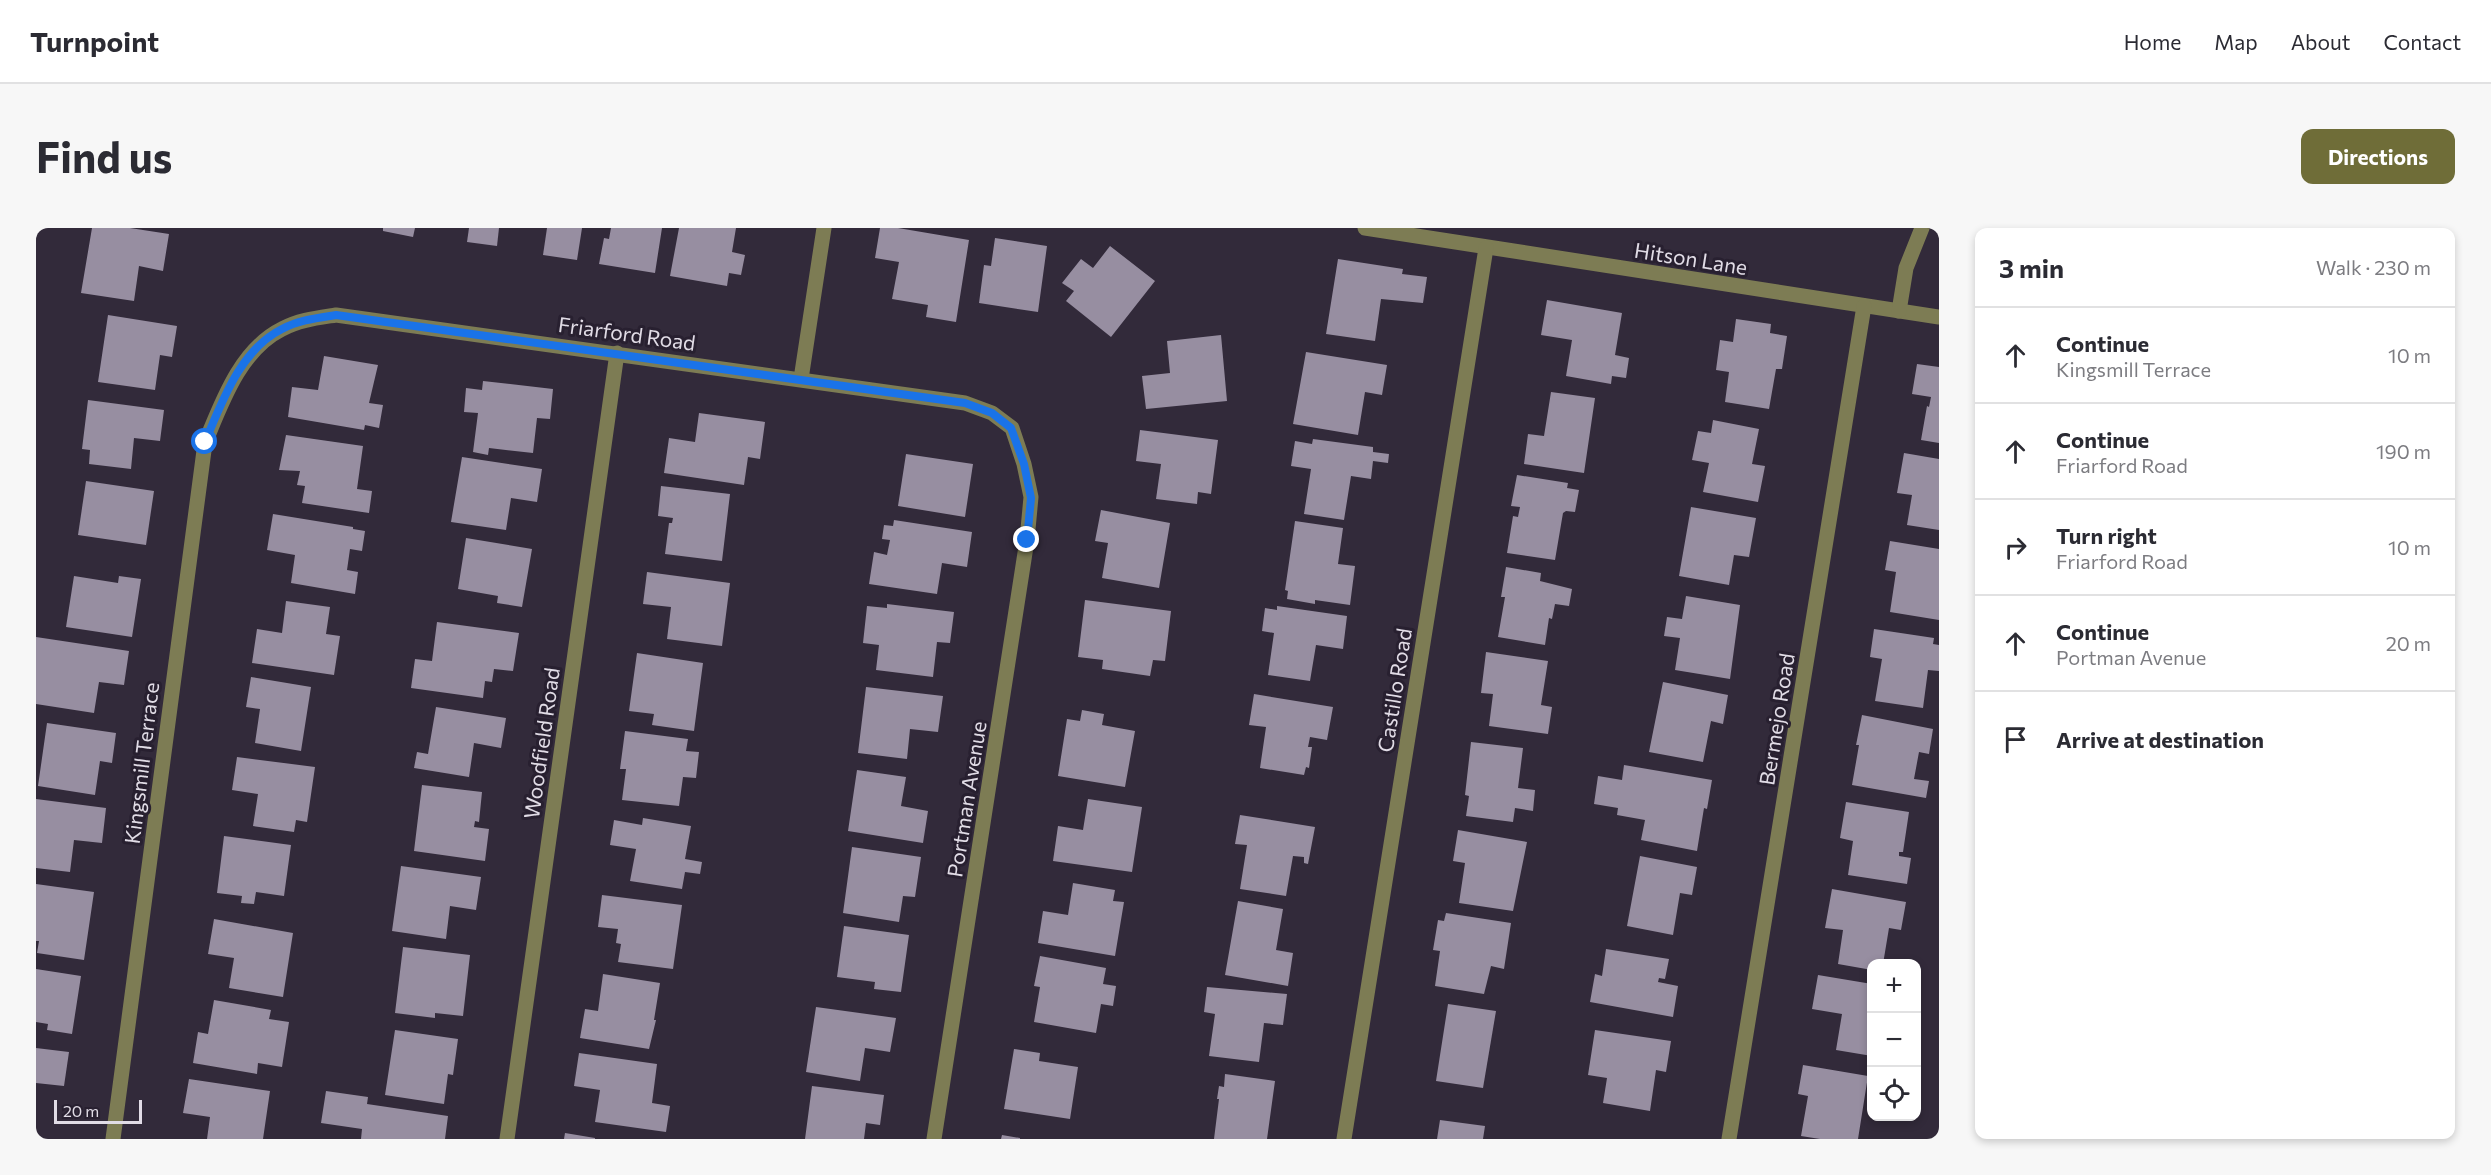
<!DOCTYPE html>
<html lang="en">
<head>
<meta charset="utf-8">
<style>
	body { margin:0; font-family:Commissioner,sans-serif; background:#f7f7f7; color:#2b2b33 }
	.controls { position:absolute; right:18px; bottom:18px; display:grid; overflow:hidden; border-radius:12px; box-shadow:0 3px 9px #0003 }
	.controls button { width:54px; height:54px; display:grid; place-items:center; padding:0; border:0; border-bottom:2px solid #e1e1e2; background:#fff; color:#2b2b33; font:30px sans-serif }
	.scale { position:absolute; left:18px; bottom:15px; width:88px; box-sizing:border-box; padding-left:6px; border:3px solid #e1dce6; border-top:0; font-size:16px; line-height:21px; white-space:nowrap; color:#e1dce6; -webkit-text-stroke:4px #282030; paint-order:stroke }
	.stop { position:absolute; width:18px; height:18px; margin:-14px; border:4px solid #1a73e8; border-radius:50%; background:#fff }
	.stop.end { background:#1a73e8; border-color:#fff; box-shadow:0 2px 6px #0008 }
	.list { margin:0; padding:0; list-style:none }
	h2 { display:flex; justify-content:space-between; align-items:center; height:78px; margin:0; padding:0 24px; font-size:26px }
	h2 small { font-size:20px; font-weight:400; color:#7c7c81 }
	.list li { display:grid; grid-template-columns:39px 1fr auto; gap:18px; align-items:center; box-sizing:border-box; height:96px; padding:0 24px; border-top:2px solid #e1e1e2 }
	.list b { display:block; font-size:22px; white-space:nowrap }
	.list p { margin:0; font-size:20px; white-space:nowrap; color:#7c7c81 }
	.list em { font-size:20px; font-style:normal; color:#7c7c81 }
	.icon { flex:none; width:33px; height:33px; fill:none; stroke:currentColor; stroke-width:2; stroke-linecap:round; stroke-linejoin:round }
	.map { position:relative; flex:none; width:1903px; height:911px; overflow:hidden; border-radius:12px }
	header { display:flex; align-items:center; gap:36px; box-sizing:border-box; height:84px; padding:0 30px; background:#fff; border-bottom:2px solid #e1e1e2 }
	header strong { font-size:28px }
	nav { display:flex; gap:33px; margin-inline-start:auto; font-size:21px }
	.intro { display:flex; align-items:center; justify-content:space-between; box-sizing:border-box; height:144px; padding:0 36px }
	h1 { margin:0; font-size:42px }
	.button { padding:15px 27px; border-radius:12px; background:#6f6d38; color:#fff; font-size:21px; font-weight:700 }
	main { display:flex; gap:36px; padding:0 36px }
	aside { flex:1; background:#fff; border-radius:12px; box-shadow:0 3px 9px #0003 }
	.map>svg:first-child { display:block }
	.building { fill:#978ea1 }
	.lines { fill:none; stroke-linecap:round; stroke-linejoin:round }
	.minor { stroke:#7d7c54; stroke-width:15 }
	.route { stroke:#1a73e8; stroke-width:8 }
	.labels { text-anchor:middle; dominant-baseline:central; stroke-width:6; stroke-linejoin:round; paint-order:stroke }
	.street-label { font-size:21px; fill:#e1dce6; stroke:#282030 }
</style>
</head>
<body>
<header>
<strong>Turnpoint</strong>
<nav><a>Home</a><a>Map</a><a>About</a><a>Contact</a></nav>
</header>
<div class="intro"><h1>Find us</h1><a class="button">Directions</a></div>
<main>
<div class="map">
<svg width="1903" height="911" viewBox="0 0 1903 911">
	<rect width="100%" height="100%" fill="#322a3a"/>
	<g class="building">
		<polygon points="56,0 94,0 133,6 127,43 103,38 98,73 45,65"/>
		<polygon points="347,0 379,0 377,9 347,3"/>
		<polygon points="433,0 463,0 461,18 431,14"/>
		<polygon points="511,0 546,0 541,32 507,27"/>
		<polygon points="575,0 626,0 619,45 563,36 568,10 573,11"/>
		<polygon points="643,0 700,0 696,24 709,27 705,47 693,45 691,58 634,48"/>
		<polygon points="844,0 862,0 933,12 920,94 890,89 892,77 856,71 863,34 839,30"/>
		<polygon points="959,10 1011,18 1002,84 943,75 948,37 955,38"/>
		<polygon points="1074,18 1119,53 1075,109 1030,73 1038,63 1026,55 1045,31 1057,40"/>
		<polygon points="1302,31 1367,41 1366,46 1391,49 1387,75 1345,71 1339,113 1290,106"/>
		<polygon points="1511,72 1586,85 1579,127 1593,130 1590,150 1576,148 1575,156 1530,148 1536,112 1505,107"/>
		<polygon points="72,87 141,98 136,129 124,127 119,162 62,154"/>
		<polygon points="1700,91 1735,96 1734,105 1751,108 1746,141 1740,141 1733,181 1689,174 1693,144 1680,142 1684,112 1697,114"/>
		<polygon points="1185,107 1191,173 1110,181 1106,148 1134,145 1131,113"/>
		<polygon points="1270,124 1351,137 1346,167 1329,164 1322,207 1257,196"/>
		<polygon points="288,128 342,137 333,175 347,177 343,200 329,197 328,202 252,189 256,159 282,162"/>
		<polygon points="1881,136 1903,139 1903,215 1885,212 1891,178 1893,179 1895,169 1876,166"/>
		<polygon points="447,153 517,161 514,191 501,190 497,225 453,220 452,227 437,224 442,185 428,184 430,160 446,162"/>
		<polygon points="1515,164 1559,170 1548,245 1488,236 1492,206 1508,208"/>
		<polygon points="52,172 128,182 124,213 98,210 95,241 53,236 54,222 46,221"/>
		<polygon points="663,185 729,194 724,231 712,229 708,257 628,245 633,210 659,214"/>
		<polygon points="1677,192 1723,201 1716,236 1729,238 1722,274 1667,264 1673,235 1656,232 1662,203 1675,205"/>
		<polygon points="1104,202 1182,212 1175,266 1162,264 1161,276 1120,271 1125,236 1100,233"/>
		<polygon points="250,207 327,218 321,261 336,263 333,285 266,275 269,258 261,257 264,243 243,242"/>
		<polygon points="1277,211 1337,219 1337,224 1353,226 1352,235 1337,233 1335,251 1315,248 1308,292 1268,286 1275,241 1255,238 1259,213 1276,216"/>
		<polygon points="1868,225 1903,231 1903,302 1871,297 1876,267 1861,265"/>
		<polygon points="870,226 937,236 929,289 862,278"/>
		<polygon points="426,229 506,241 501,274 475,270 470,302 415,294"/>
		<polygon points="1481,247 1532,255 1531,260 1543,262 1539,284 1530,283 1527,285 1519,332 1471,325 1477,288 1482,289 1484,279 1475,278"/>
		<polygon points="50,253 118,263 110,317 42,307"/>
		<polygon points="625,258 694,266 686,333 629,326 633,295 636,295 637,290 622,288"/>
		<polygon points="1655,279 1720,290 1713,329 1698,327 1693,357 1643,348"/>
		<polygon points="1065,282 1134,295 1123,360 1066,350 1072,315 1059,313"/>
		<polygon points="237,286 317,299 317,301 329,303 326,323 314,321 311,342 322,344 319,366 255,355 259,327 231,322"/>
		<polygon points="858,292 936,304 931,339 906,335 901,366 833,356 838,324 851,327 854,312 846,311 848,297 857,298"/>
		<polygon points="1259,293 1307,300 1302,336 1319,338 1314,377 1279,372 1279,376 1251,371 1252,363 1249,362"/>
		<polygon points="430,310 496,321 486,379 461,375 462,368 422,361"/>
		<polygon points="1854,313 1903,321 1903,392 1854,384 1860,344 1849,342"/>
		<polygon points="1470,339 1505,345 1504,353 1536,361 1533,378 1519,376 1516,391 1513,390 1509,417 1462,409 1469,369 1465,369"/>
		<polygon points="611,344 694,355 686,418 631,411 635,379 607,376"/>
		<polygon points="38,348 82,355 83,348 105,351 96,409 30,399"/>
		<polygon points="1650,368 1704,377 1694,451 1639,442 1644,410 1628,408 1631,389 1646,391"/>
		<polygon points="1049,372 1135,383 1129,433 1117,432 1114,448 1066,441 1067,432 1042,429"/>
		<polygon points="250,373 294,379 290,406 304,408 298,447 216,435 221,401 246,405"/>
		<polygon points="851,376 918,384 914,415 901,414 897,449 840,442 843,417 827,415 831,378 851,380"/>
		<polygon points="1241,378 1311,388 1307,421 1280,417 1274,453 1232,447 1238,405 1226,403 1229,380 1241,382"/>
		<polygon points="401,394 483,405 477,443 458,441 456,454 449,453 447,470 375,460 379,431 396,433"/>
		<polygon points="1838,401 1898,410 1897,416 1903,417 1903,443 1892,442 1887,480 1839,473 1846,431 1834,429"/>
		<polygon points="0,409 93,423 88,457 63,454 58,485 0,476"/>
		<polygon points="1450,424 1512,433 1505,477 1516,479 1512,506 1453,498 1457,466 1445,465"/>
		<polygon points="601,425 667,435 658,503 616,497 618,486 593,483"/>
		<polygon points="215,449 275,459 265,523 219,515 224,481 210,479"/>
		<polygon points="1627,454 1692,467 1687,496 1675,493 1667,534 1613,524"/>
		<polygon points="830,459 907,468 902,504 874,501 871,531 822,525"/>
		<polygon points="1218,466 1297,479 1291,512 1274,509 1272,519 1276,519 1273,540 1270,539 1268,547 1224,540 1230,499 1213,497"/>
		<polygon points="400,479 470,490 465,520 438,515 433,549 378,540 381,524 392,526"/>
		<polygon points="1046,482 1068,486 1066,497 1099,503 1089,559 1022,548 1031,491 1044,493"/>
		<polygon points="1826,487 1897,501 1893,526 1883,524 1878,551 1893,553 1890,570 1816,557 1823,517 1820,517"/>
		<polygon points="11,495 80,505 76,535 64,533 59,567 2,558"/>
		<polygon points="589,503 652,511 650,523 663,524 660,550 647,549 643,578 586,572 590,541 584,541"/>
		<polygon points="1435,514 1487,520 1482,560 1499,562 1497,583 1479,580 1477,594 1430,588 1433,568 1429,567"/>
		<polygon points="201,529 279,539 271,594 260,592 258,604 217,598 222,566 196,562"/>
		<polygon points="1588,537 1676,552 1671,581 1668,580 1661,623 1605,612 1609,592 1581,587 1582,580 1558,576 1562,548 1586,552"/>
		<polygon points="821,542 870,549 865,578 892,583 887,615 812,603"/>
		<polygon points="386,557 446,564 443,594 439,593 438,599 453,601 449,633 378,623"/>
		<polygon points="0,571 70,580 66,615 38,612 34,644 0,640"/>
		<polygon points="1052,571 1106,579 1096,644 1017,633 1022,598 1047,602"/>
		<polygon points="1810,574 1873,584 1867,624 1863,624 1863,628 1875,630 1871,656 1812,647 1817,613 1804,610"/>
		<polygon points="1204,587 1279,599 1272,636 1268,635 1268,629 1257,628 1250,668 1204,661 1211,617 1199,616"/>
		<polygon points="607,590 655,598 649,631 666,634 664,646 649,644 646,661 594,653 600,621 574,617 578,592 606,597"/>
		<polygon points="1422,602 1491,614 1477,683 1423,675 1429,635 1417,633"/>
		<polygon points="188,608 255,617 248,668 220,664 218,676 205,675 206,668 181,665"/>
		<polygon points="816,619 885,629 879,669 867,668 863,694 807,685"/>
		<polygon points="1604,628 1661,639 1656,667 1644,665 1637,707 1591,698"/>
		<polygon points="365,638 445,649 440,682 414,678 410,711 356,703"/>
		<polygon points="1037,655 1079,662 1077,673 1088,674 1079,728 1002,715 1007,683 1032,687"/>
		<polygon points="0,656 58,664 48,732 1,725 3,713 0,713"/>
		<polygon points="1796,661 1870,674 1865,702 1853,700 1847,736 1836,736 1836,742 1802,736 1807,702 1789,700"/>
		<polygon points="566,667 646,677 637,741 582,734 585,716 580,715 582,701 562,699"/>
		<polygon points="1202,673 1247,681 1240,722 1257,725 1252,758 1189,747"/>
		<polygon points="1410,685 1475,695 1468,741 1455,738 1448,766 1399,758 1404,723 1397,722 1402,692 1408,693"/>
		<polygon points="178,691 257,705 247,769 193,760 198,730 172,726"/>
		<polygon points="808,698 873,707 865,764 838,761 839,754 801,749"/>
		<polygon points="367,719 434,727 427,788 399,785 399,790 359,785"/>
		<polygon points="1570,721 1633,731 1629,751 1623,750 1622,754 1642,758 1637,789 1554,774 1559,746 1566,748"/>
		<polygon points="1004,728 1070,740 1067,756 1080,758 1077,778 1065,776 1060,805 998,794 1004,759 998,758"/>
		<polygon points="0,741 45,748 36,806 11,802 12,796 0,794"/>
		<polygon points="567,746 624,755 618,792 620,792 613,821 544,810 549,781 562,783"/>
		<polygon points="1782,747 1836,756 1836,828 1800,822 1806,786 1776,781"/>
		<polygon points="1171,759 1251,766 1247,797 1228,795 1223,834 1173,828 1179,786 1168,784"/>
		<polygon points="178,772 235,782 233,791 253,794 246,839 222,835 221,846 157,835 162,804 172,806"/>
		<polygon points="1412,776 1460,783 1447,860 1400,853"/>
		<polygon points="780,779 860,790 854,824 829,820 824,853 770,844"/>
		<polygon points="359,802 422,811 417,847 412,846 408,876 349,867"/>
		<polygon points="1559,802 1635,813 1630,844 1620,842 1614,883 1567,875 1571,850 1552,847"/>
		<polygon points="0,820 33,824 28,858 0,855"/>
		<polygon points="978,821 1004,825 1003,833 1042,839 1034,891 968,881"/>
		<polygon points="543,825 621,836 616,875 634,878 630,904 559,894 564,862 538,858"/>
		<polygon points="1767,837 1832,848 1822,911 1784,911 1765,908 1772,868 1762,866"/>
		<polygon points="1189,846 1239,853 1231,911 1178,911 1183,871 1181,871 1183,858 1188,859"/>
		<polygon points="153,851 234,863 227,911 171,911 174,889 147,885"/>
		<polygon points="776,858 848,867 844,897 830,895 828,911 769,911"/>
		<polygon points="290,863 332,869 331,876 412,888 409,911 325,911 326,901 285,895"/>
		<polygon points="1404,892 1449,898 1447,911 1401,911"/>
		<polygon points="529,905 559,910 559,911 528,911"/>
		<polygon points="966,907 984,910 984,911 965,911"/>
	</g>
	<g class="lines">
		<g class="minor">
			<polyline points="1329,0 1903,89"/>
			<polyline points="1863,83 1870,40 1886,0"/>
			<polyline points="765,151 788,0"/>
			<path d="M77,911L169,215C186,174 204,122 246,101C263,92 281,90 300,87L929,175L956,185L976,200L988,236L995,269L991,312L898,911"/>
			<polyline points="471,911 581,125"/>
			<polyline points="1308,911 1450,20"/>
			<polyline points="1693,911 1828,78"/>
		</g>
	</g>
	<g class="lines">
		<path class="route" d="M169,214C186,174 204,122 246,101C263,92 281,90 300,87L929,175L956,185L975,200L988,236L995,270L991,312"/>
	</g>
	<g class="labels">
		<g class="street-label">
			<text transform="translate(1655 30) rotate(9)">Hitson Lane</text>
			<text transform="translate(591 105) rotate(8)">Friarford Road</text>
			<text transform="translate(1358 462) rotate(-81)">Castillo Road</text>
			<text transform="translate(1740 491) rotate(-81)">Bermejo Road</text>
			<text transform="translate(505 515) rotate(-82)">Woodfield Road</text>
			<text transform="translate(105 535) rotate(-83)">Kingsmill Terrace</text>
			<text transform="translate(930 571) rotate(-81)">Portman Avenue</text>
		</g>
	</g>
</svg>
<div class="controls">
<button>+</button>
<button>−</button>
<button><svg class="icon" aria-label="locate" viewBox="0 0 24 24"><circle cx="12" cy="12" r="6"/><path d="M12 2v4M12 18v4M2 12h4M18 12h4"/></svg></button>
</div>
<div class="scale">20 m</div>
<div class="stop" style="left:169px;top:214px"></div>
<div class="stop end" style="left:991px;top:312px"></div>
</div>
<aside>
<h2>3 min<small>Walk · 230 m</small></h2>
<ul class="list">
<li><svg class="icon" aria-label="ahead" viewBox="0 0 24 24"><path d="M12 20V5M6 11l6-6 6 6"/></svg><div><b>Continue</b><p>Kingsmill Terrace</p></div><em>10 m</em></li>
<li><svg class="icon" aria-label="ahead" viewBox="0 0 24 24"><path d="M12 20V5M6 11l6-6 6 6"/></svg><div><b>Continue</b><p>Friarford Road</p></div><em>190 m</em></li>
<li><svg class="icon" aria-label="right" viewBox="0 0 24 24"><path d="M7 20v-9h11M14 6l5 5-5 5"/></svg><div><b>Turn right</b><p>Friarford Road</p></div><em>10 m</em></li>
<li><svg class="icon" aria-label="ahead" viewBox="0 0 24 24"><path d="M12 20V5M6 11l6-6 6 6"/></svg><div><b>Continue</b><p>Portman Avenue</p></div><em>20 m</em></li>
<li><svg class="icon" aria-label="arrive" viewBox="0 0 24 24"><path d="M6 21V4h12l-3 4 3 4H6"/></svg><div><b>Arrive at destination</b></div></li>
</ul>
</aside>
</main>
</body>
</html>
